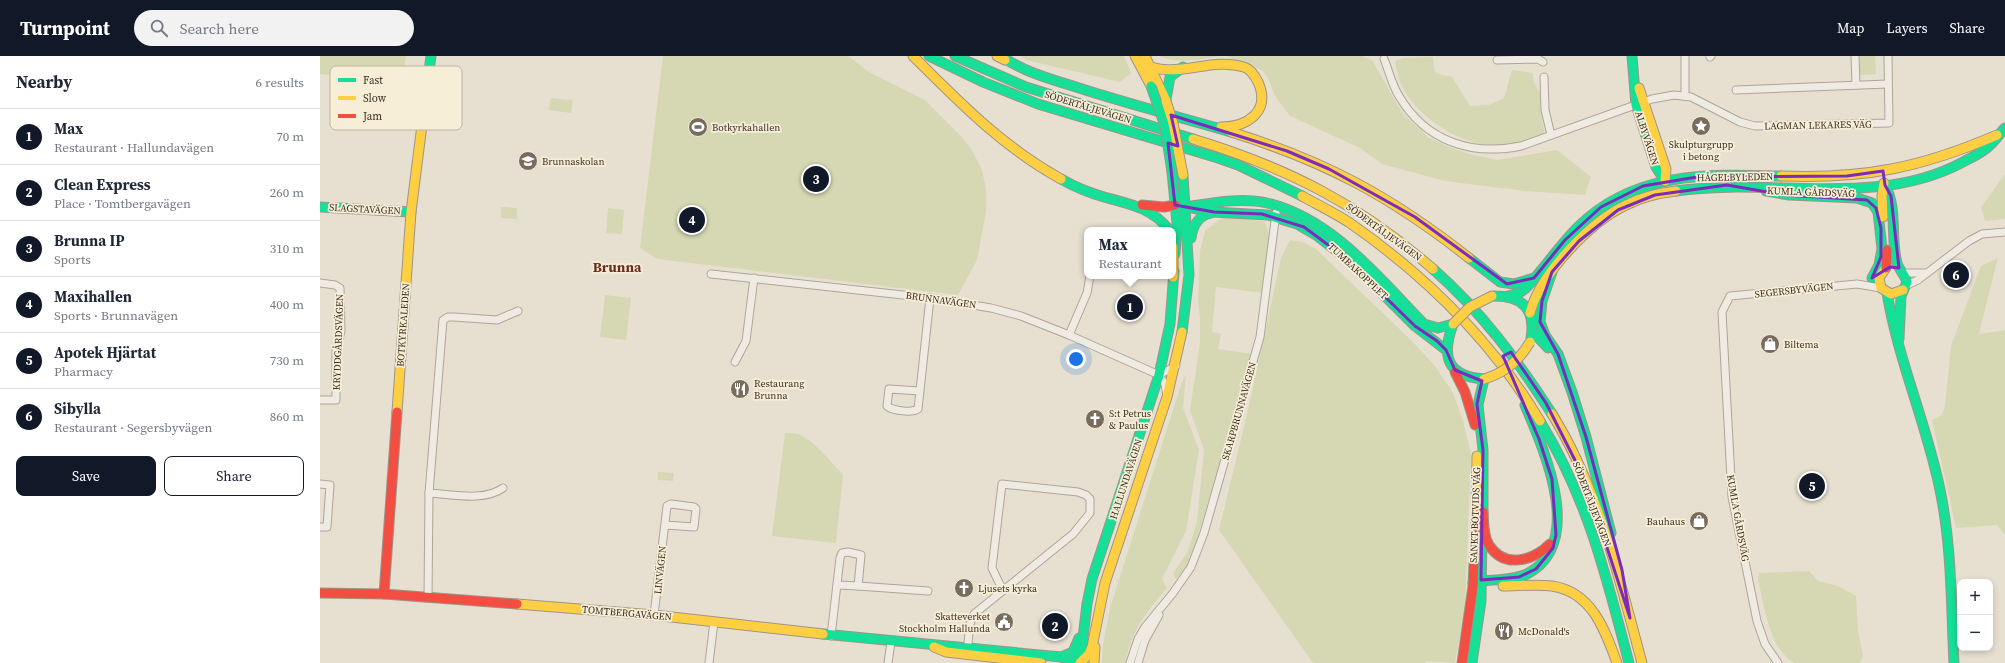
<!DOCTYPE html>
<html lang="en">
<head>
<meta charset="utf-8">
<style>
	body { margin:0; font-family:"Source Serif 4",serif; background:#f2f2f3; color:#1f2937 }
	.controls { position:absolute; right:12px; bottom:12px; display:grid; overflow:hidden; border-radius:8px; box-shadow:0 2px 6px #0003 }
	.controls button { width:36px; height:36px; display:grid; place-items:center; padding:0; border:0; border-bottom:1px solid #e0e1e3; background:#fff; color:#1f2937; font:20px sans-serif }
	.you { position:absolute; left:756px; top:303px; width:14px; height:14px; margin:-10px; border:3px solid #fff; border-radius:50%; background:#1a73e8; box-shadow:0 0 0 6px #1a73e833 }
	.badge { display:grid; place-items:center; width:26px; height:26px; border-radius:50%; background:#111827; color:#fff; font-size:13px; font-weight:700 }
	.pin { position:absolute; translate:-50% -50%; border:2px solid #fff; box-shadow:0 1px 4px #0006 }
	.popup { position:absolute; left:764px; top:171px; width:92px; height:52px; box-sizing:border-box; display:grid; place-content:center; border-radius:8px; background:#fff; filter:drop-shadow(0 1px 3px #0005); font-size:13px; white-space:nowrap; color:#747a83 }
	.popup b { font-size:15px; color:#1f2937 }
	.popup::after { content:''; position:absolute; left:50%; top:100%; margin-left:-8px; border:8px solid transparent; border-top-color:#fff }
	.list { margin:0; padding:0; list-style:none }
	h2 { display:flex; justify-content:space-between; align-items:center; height:52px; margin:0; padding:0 16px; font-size:17px }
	h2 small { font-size:13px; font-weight:400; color:#747a83 }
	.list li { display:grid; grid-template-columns:26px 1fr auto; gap:12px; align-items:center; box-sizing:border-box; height:56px; padding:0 16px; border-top:1px solid #e0e1e3 }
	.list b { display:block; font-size:15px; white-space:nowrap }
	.list p { margin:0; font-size:13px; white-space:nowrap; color:#747a83 }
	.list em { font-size:13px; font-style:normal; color:#747a83 }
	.actions { display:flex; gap:8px; padding:12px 16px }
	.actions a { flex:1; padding:9px 0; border:1px solid #111827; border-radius:8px; text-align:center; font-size:14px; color:#111827 }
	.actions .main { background:#111827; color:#fff }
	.icon { flex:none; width:22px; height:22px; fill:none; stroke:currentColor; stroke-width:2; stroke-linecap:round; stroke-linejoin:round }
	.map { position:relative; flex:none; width:1685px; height:607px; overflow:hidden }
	header { display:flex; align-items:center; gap:24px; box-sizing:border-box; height:56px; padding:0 20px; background:#111827; color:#fff }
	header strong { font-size:19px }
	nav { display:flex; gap:22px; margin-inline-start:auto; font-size:14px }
	.search { width:280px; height:36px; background:#f2f2f3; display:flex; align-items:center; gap:10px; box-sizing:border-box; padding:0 14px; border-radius:22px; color:#747a83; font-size:15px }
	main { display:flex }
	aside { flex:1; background:#fff }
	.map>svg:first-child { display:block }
	.green { fill:#d6d7b3 }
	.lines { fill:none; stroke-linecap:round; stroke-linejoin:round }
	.street-casing { stroke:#ada599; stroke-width:9 }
	.fast-casing { stroke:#9c958a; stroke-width:11 }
	.slow-casing { stroke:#9c958a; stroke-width:11 }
	.jam-casing { stroke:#9c958a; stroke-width:11 }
	.street { stroke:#efebe3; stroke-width:7 }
	.fast { stroke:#16e098; stroke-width:9 }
	.slow { stroke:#ffcf43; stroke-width:9 }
	.jam { stroke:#f24e42; stroke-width:9 }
	.fast-bridge-casing { stroke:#9c958a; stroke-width:11; stroke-linecap:butt }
	.slow-bridge-casing { stroke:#9c958a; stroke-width:11; stroke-linecap:butt }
	.fast-bridge { stroke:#16e098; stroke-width:9 }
	.slow-bridge { stroke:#ffcf43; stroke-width:9 }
	.marked { fill:none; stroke:#7b2cbf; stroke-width:3; stroke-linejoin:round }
	.labels { text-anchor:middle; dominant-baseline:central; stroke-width:3.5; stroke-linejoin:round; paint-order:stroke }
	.street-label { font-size:10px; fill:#3d2e20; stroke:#f7eed8 }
	.poi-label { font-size:10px; fill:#3d2e20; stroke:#f7eed8; text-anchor:start }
	.district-label { font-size:14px; font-weight:bold; fill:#6b2e1e; stroke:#f7eed8 }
	.key { fill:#f7eed8; stroke:#bfb4a1; stroke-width:1 }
	.key-label { font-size:11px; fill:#3d2e20 }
</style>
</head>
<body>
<header>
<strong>Turnpoint</strong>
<div class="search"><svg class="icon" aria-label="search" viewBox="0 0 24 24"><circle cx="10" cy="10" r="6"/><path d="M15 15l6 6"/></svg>Search here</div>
<nav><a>Map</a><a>Layers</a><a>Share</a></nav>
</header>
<main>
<aside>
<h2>Nearby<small>6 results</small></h2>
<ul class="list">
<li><span class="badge">1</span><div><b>Max</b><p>Restaurant · Hallundavägen</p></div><em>70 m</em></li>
<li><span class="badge">2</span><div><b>Clean Express</b><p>Place · Tomtbergavägen</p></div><em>260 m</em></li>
<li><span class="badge">3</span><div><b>Brunna IP</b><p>Sports</p></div><em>310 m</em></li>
<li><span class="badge">4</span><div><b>Maxihallen</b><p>Sports · Brunnavägen</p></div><em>400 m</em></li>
<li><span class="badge">5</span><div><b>Apotek Hjärtat</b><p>Pharmacy</p></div><em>730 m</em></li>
<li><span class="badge">6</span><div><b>Sibylla</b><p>Restaurant · Segersbyvägen</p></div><em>860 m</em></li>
</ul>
<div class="actions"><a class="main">Save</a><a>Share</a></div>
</aside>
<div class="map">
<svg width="1685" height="607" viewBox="0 0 1685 607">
	<rect width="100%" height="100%" fill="#e7e0d1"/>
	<g class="green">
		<polygon points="0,0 86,0 78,57 26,50 29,21 0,18"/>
		<polygon points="343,0 528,0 549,16 605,44 641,80 652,94 662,114 666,133 666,156 657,204 638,239 337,203 320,192"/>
		<polygon points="701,0 804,0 811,17 800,26 706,4"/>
		<path d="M840,0H900C881,3 858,9 840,0Z"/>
		<polygon points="906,0 1042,0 1052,4 1083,58 1108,81 1129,91 1149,98 1177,104 1237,94 1271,121 1265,139 1205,135 1125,125 1062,108 1040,92 970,60 955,40 948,22 943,15"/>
		<polygon points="1539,0 1555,0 1556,18 1540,19"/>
		<path d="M1113,1L1115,17L1132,21L1150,50L1169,49L1184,42L1192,14L1213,17L1214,27L1220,37L1221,58L1225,79C1207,83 1187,91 1168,89C1137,86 1099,61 1084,34C1079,26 1077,15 1075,5L1083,2Z"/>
		<polygon points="231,42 253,44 251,57 229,54"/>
		<polygon points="1685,118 1685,163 1665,165 1661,151"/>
		<polygon points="181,151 197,152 197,163 181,162"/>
		<polygon points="288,152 304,154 302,178 286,177"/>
		<polygon points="902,162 923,162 945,166 949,179 944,237 896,231 892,276 901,278 898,293 933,298 869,509 856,523 853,517 867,497 877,466 884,394 870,354 880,287 880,262 878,245 880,195 885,175"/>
		<polygon points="970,184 983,186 996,193 1091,284 1115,310 1133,337 1143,365 1151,398 1145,552 1135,607 1106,605 1106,607 993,607 899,474 929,350 961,202"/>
		<polygon points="1678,202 1659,278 1685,274 1685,479 1677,469 1636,472 1612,364 1622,359 1625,350 1631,290 1661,210"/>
		<polygon points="285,239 311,242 306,284 280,281"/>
		<path d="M866,318L863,352L879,394L866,475L842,523L847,532C824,559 813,572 805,607H782L783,589L790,552L861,329Z"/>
		<path d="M465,377C469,377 474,377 478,378C494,384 512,407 523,419L516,487L452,480Z"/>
		<polygon points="338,416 354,417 353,425 338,424"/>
		<path d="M1489,515L1498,525L1518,530L1536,540L1538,575L1543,600L1540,607H1474C1448,590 1445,552 1438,524L1439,517Z"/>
	</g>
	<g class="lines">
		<defs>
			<g id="street">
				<polyline points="1365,0 1365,40"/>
				<polyline points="1535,0 1536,29"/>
				<polyline points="1390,1 1391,0"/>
				<path d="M1064,3C1069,15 1072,29 1079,40C1106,86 1152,100 1201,90L1332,43L1354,39L1371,41L1420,66L1435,70L1569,67L1568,0"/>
				<polyline points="1177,4 1218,3 1223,6"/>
				<polyline points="1224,21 1225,54 1231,79"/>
				<polyline points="1416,34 1568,28"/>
				<polyline points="1584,217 1606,217"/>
				<polyline points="391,218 610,242 671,252 701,260 749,279 839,319 845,328 847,340"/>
				<polyline points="0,227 15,229 20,232 21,275 16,295 16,344 0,344"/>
				<polyline points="1585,230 1598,224 1649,185 1662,178 1685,176"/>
				<polyline points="749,279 767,237 770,220"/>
				<polyline points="415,306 426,285 434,222"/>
				<polyline points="839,319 856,310"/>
				<path d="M600,335L569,333L567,350C573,355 592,357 598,353L610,242"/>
				<polyline points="0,428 10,429 7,471 0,471"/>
				<path d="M109,437C132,438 163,446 183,432"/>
				<polyline points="538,530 608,535"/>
				<polyline points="108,542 109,437 123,264 128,261 134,261 177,264 198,255"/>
				<polyline points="334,559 347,450 351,448 374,451 376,453 374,471 345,469"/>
				<polyline points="511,580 520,502 522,497 528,496 541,499 538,530 518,529"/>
				<polyline points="647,596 650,568 654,558 753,478 770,457 770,443 766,439 758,436 682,428 672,512 683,535"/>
				<polyline points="389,607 394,566"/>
				<polyline points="568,607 571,586"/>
				<polyline points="810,607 818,583 825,571 853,537 871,511 884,477 940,281 956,157"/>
				<polyline points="818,607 825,584 839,559"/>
				<polyline points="1458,607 1445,588 1437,565 1412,441 1402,256 1410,240 1537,228 1561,232"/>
			</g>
			<g id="fast">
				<polyline points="609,0 663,26 718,48 898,102 918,109 982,140"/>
				<polyline points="635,0 706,31 873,83"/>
				<path d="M681,0C704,16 730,23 756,31C808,48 860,61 911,76"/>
				<polyline points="1312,0 1316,49 1336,111 1345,125"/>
				<polyline points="846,43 850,21 863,11"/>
				<polyline points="103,61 111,0"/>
				<polyline points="852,116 857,167 855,198"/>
				<path d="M741,123C755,131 770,137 784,141C809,148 833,152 849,174"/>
				<path d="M1565,129C1578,153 1570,181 1577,207C1578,212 1585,219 1587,226L1581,240L1579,283"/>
				<path d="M1356,135C1451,121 1556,153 1643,106C1652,101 1662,97 1669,90C1675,85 1679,78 1685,72"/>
				<polyline points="1446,135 1469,139 1537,142 1552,147 1558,156 1562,193 1559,209 1552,222"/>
				<polyline points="863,150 892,156 948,159 977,168 996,179 1031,206 1095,270 1126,294"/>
				<polyline points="0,151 91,156"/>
				<path d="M866,151C892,147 921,141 947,147C1013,163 1059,222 1104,268L1118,272L1133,268"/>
				<path d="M871,182C873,169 878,160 891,157"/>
				<polyline points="1149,202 1180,226 1194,228 1214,222"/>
				<path d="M1113,213C1161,255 1198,305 1232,358"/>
				<polyline points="1232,216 1222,245 1220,266 1225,279 1238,298 1252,336 1266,381 1291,477"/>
				<path d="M1567,237C1578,303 1605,364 1619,429C1632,488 1631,548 1634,607"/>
				<path d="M1172,240C1201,239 1216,252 1211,282"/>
				<path d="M1188,240L1199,237L1205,233C1224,213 1239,190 1258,171C1314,115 1388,118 1461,120"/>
				<path d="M1133,268C1121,301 1127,320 1164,323L1158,349L1163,394V463"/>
				<polyline points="862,276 869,219 863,119"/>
				<polyline points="1213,276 1228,292"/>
				<path d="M1220,365C1268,444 1286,519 1309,607"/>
				<path d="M1153,527C1170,522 1191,526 1207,518C1266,487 1224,394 1205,349"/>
				<polyline points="503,578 741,601 758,607"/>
				<polyline points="741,601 753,596 759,582"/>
				<polyline points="760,607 767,548 772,523 839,319 850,268 854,215"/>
				<polyline points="1152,607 1161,545 1162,475"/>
			</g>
			<g id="slow">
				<path d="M593,0C639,46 684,92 741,123"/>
				<polyline points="677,0 685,4"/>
				<polyline points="815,0 831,30"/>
				<polyline points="825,0 846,45"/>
				<path d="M819,6C855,26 888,0 924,11C930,13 935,20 938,26C951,55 928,71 901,71"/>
				<polyline points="1319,32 1346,113 1345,125"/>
				<path d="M911,76C1005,105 1072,141 1149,202"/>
				<path d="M873,83C968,112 1039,148 1113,213"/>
				<path d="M1461,120C1545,123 1600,112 1677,79"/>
				<path d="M982,140C998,149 1015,157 1030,167C1106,220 1172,285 1220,365"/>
				<polyline points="1563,161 1562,140 1564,127"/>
				<polyline points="853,191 853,221"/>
				<polyline points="1565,213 1559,222 1561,232 1571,238 1583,234"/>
				<path d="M1210,257C1220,218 1270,166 1306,149C1322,141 1339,137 1356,135"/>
				<polyline points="77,356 91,156 103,61"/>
				<path d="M1232,358C1279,434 1299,522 1322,607"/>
				<polyline points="1156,458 1157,400"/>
				<path d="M1183,530C1199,530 1216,528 1232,530C1272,536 1285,574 1297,607"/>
				<polyline points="197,548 334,559 503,578"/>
				<polyline points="614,591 626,596 721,607"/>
				<polyline points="760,607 769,598 772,591 785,527 847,341 862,276"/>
				<polyline points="774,607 775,591"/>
			</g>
			<g id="jam">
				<polyline points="822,149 844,151 855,149"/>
				<polyline points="1566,212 1567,194"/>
				<polyline points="1135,316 1145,336 1155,369"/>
				<path d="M1163,456C1164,467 1163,480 1169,489C1184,513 1213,505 1230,488"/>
				<polyline points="0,537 64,538 197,548"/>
				<polyline points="64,538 77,356"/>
				<polyline points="1142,607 1153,530 1156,458"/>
			</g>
		</defs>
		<use href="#street" class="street-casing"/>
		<use href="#fast" class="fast-casing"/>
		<use href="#slow" class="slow-casing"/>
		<use href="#jam" class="jam-casing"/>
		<use href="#street" class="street"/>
		<use href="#fast" class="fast"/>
		<use href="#slow" class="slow"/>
		<use href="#jam" class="jam"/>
		<defs>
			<polyline id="fast-bridge" points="831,30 845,70 852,116"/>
			<g id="slow-bridge">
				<polyline points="846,45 853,67 863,119"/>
				<polyline points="1133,268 1150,251 1172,240"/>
				<path d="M1164,323C1185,317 1199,305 1210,286"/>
			</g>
		</defs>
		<use href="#fast-bridge" class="fast-bridge-casing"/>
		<use href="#slow-bridge" class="slow-bridge-casing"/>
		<use href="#fast-bridge" class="fast-bridge"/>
		<use href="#slow-bridge" class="slow-bridge"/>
	</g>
	<path class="marked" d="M851,59L967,95L1009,113L1095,161L1187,228L1214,222L1245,184L1281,151L1323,130L1377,121L1527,120L1563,115L1565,129L1571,140L1579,212L1570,211L1552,222L1561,201V172L1556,152L1547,144L1464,139L1407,129L1335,139L1298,154L1259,185L1232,216L1222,245L1220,266L1238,298L1266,381L1302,514L1310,562L1265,424L1226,347L1191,296L1183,300L1219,383L1232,423L1236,479L1233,492L1216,513L1199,521L1161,524L1163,394L1157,348L1162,325L1135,314L1126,294L1117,285L1095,270L1023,200L984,171L942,158L894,156L855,149L848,87L858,90Z"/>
	<defs>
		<symbol id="sight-disc" viewBox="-11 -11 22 22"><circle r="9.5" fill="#786c5e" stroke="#f7eed8"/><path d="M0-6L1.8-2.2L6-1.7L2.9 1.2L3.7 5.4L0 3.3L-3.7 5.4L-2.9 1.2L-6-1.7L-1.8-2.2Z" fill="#fff"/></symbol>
		<symbol id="stadium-disc" viewBox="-11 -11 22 22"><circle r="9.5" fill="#786c5e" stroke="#f7eed8"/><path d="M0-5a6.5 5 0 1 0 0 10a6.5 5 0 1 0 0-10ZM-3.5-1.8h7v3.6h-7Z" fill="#fff"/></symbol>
		<symbol id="school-disc" viewBox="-11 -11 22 22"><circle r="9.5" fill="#786c5e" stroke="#f7eed8"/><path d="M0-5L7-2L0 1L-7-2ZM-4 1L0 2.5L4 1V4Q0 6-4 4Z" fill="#fff"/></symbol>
		<symbol id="shop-disc" viewBox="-11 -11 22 22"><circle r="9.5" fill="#786c5e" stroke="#f7eed8"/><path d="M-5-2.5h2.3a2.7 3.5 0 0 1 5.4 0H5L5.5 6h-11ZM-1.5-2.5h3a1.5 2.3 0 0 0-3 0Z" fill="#fff"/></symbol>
		<symbol id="restaurant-disc" viewBox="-11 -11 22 22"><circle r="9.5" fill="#786c5e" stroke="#f7eed8"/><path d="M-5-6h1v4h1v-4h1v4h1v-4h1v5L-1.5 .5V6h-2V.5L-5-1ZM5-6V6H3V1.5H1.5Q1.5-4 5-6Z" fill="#fff"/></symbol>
		<symbol id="church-disc" viewBox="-11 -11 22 22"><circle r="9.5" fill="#786c5e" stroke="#f7eed8"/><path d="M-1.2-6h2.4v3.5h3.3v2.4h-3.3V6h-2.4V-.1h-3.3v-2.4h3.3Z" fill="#fff"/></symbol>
		<symbol id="civic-disc" viewBox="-11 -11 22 22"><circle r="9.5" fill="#786c5e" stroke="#f7eed8"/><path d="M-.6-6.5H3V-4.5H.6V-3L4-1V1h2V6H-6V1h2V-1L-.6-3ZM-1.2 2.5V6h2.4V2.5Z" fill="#fff"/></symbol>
	</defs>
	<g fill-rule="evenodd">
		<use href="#sight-disc" x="1370" y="59" width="22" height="22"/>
		<use href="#stadium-disc" x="367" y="60" width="22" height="22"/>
		<use href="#school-disc" x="197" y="94" width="22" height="22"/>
		<use href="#shop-disc" x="1439" y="277" width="22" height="22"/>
		<use href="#restaurant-disc" x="409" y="322" width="22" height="22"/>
		<use href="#church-disc" x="764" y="352" width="22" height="22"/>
		<use href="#shop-disc" x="1368" y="454" width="22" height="22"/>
		<use href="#church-disc" x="633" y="521" width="22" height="22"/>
		<use href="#civic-disc" x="673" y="555" width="22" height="22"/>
		<use href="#restaurant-disc" x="1173" y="564" width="22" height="22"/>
	</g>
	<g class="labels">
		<g class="street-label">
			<text transform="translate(768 51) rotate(17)">SÖDERTÄLJEVÄGEN</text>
			<text transform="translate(1498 69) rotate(-1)">LAGMAN LEKARES VÄG</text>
			<text transform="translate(1327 82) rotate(72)">ALBYVÄGEN</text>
			<text transform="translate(1415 121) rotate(-1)">HÅGELBYLEDEN</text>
			<text transform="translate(1491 136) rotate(2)">KUMLA GÅRDSVÄG</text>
			<text transform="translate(45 153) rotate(3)">SLAGSTAVÄGEN</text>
			<text transform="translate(1064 176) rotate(36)">SÖDERTÄLJEVÄGEN</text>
			<text transform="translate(1038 215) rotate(43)">TUMBAKOPPLET</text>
			<text transform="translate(1474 234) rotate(-6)">SEGERSBYVÄGEN</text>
			<text transform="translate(621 244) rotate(8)">BRUNNAVÄGEN</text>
			<text transform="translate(83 269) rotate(-86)">BOTKYRKALEDEN</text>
			<text transform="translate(18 286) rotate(-88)">KRYDDGÅRDSVÄGEN</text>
			<text transform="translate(919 355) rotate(-74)">SKARPBRUNNAVÄGEN</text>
			<text transform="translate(806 423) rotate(-72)">HALLUNDAVÄGEN</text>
			<text transform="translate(1272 448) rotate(69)">SÖDERTÄLJEVÄGEN</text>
			<text transform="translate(1155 459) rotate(-88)">SANKT BOTVIDS VÄG</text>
			<text transform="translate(1418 462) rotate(80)">KUMLA GÅRDSVÄG</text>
			<text transform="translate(340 514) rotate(-84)">LINVÄGEN</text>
			<text transform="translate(307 557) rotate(5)">TOMTBERGAVÄGEN</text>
		</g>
		<g class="poi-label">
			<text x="392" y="71">Botkyrkahallen</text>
			<text x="1381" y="88" text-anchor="middle">Skulpturgrupp<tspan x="1381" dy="12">i betong</tspan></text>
			<text x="222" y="105">Brunnaskolan</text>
			<text x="1464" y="288">Biltema</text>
			<text x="434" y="327">Restaurang<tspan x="434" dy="12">Brunna</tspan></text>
			<text x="789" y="357">S:t Petrus<tspan x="789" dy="12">&amp; Paulus</tspan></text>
			<text x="1365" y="465" text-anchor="end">Bauhaus</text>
			<text x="658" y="532">Ljusets kyrka</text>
			<text x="670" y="560" text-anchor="end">Skatteverket<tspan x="670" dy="12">Stockholm Hallunda</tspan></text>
			<text x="1198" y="575">McDonald's</text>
		</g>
		<g class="district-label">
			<text x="297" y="211">Brunna</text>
		</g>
	</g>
	<rect x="10" y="10" width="132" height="64" rx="6" class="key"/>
	<rect x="18" y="22" width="18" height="4" fill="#16e098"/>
	<rect x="18" y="40" width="18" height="4" fill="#ffcf43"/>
	<rect x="18" y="58" width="18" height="4" fill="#f24e42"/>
	<g class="key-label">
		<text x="43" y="28">Fast</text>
		<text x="43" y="46">Slow</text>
		<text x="43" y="64">Jam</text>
	</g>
</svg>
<div class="controls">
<button>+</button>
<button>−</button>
</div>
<div class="you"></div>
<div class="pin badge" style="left:810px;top:251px">1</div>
<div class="popup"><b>Max</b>Restaurant</div>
<div class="pin badge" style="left:735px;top:570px">2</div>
<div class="pin badge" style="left:496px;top:123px">3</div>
<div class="pin badge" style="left:372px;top:164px">4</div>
<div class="pin badge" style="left:1492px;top:430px">5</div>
<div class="pin badge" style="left:1636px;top:219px">6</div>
</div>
</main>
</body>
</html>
